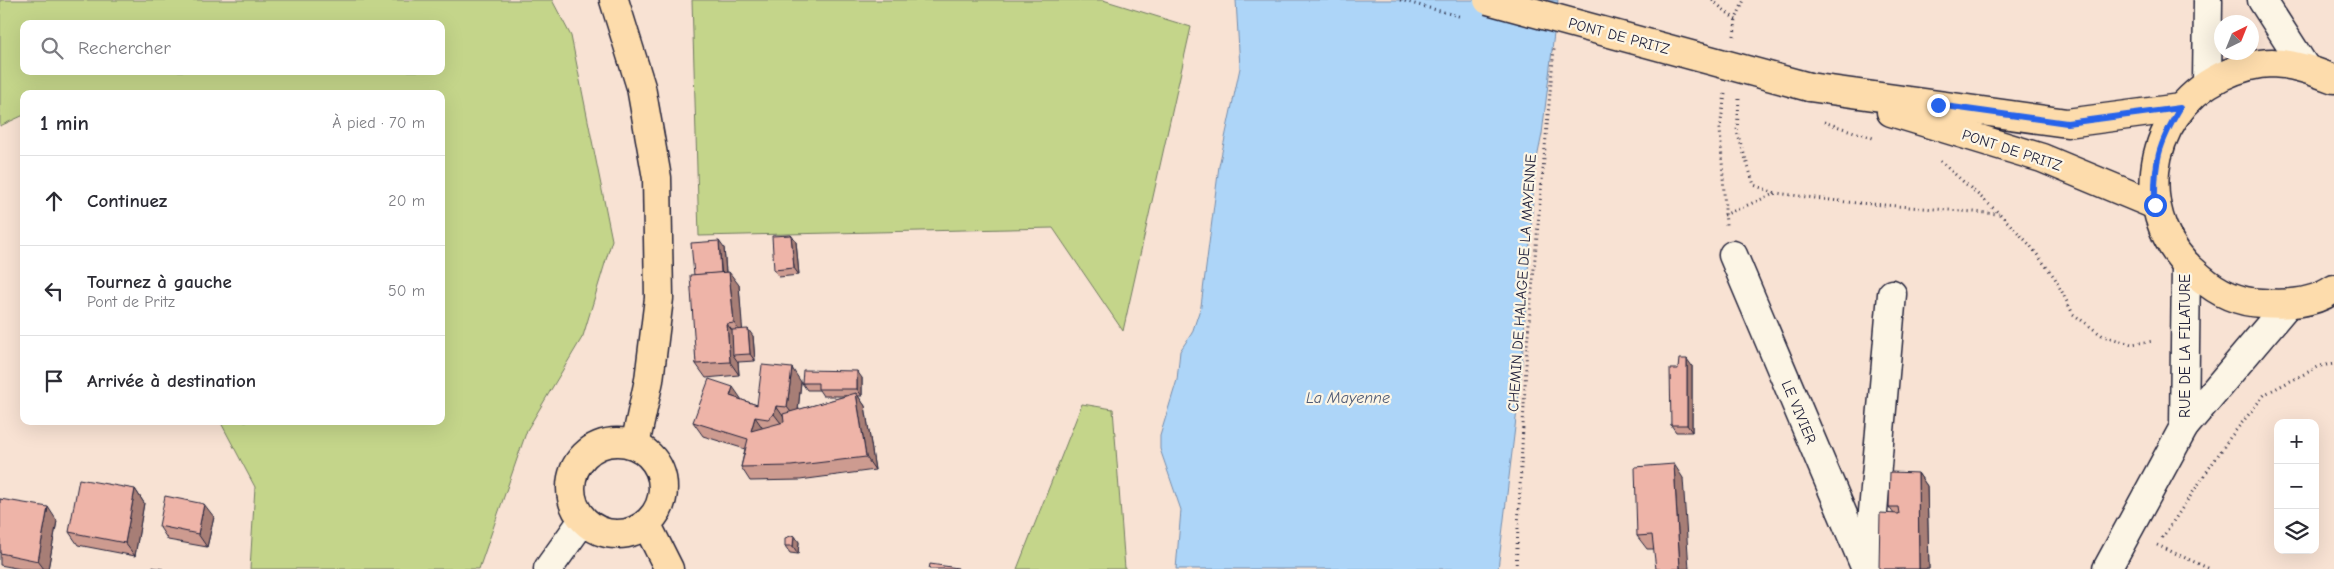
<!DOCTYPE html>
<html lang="fr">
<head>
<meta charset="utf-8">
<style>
	body { margin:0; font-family:"Comic Neue",sans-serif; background:#f2f2f3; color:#2b2b33 }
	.controls { position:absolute; right:15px; bottom:15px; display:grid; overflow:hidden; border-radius:10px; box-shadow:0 5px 20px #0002 }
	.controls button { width:45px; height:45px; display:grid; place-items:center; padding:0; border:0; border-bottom:1px solid #e1e1e2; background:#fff; color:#2b2b33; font:25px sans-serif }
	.compass { position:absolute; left:2214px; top:15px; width:45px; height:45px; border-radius:50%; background:#fff; box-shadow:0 5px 20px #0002; rotate:43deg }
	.stop { position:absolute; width:15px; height:15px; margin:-11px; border:4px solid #2563eb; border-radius:50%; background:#fff }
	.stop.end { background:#2563eb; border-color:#fff; box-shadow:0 1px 5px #0008 }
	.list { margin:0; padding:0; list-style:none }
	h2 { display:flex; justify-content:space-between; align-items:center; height:65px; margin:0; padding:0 20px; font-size:21px }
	h2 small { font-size:16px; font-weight:400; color:#7c7c81 }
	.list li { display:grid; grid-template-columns:32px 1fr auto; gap:15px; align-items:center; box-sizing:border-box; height:90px; padding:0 20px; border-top:1px solid #e1e1e2 }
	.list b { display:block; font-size:19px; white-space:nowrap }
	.list p { margin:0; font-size:16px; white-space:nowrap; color:#7c7c81 }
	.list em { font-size:16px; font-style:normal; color:#7c7c81 }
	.icon { flex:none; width:28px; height:28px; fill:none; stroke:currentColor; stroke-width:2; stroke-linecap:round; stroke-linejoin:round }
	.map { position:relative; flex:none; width:2334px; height:569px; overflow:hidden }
	.search { position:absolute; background:#fff; box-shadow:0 5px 20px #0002; left:20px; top:20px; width:425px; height:55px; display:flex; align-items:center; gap:12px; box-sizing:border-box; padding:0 18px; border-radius:10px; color:#7c7c81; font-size:19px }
	.panel { position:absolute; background:#fff; box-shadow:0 5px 20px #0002; left:20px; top:90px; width:425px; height:335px; border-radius:10px }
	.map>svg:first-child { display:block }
	.green { fill:#c4d58a; stroke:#737c62; fill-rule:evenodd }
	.water { fill:#add5f8; stroke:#758dac }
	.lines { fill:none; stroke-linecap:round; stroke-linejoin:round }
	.minor-casing { stroke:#22223b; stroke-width:31 }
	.major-casing { stroke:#22223b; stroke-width:31 }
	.path { stroke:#22223b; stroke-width:3; stroke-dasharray:1 4; stroke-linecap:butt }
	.minor { stroke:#fcf5e5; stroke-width:28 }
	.major { stroke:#fddcac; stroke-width:28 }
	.major-bridge-casing { stroke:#22223b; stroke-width:31; stroke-linecap:butt }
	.path-bridge { stroke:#22223b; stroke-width:3; stroke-dasharray:1 4; stroke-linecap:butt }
	.major-bridge { stroke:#fddcac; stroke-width:28 }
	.wall { fill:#cd9b90; stroke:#22223b }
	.shaded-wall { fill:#a77e76; stroke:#22223b }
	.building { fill:#eeb4a8; stroke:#22223b }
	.route { stroke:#2563eb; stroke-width:6 }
	.labels { text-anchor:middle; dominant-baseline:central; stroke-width:4.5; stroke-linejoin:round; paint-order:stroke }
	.street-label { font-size:15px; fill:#22223b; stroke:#fcf5e5 }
	.water-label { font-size:16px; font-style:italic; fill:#4c5874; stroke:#fcf5e5 }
</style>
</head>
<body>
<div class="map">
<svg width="2334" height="569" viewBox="0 0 2334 569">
	<rect width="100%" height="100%" fill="#f8e2d3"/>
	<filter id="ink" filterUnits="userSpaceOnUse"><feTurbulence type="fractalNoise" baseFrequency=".02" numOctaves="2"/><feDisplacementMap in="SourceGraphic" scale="10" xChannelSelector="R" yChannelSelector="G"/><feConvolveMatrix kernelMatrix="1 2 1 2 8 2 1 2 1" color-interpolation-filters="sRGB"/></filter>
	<g filter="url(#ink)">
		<g class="green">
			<path d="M0,0H552L571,36L612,240L583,336L527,430L479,569H250L255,487L220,421H441V94H24V115L0,126ZM24,24H441V71H24Z"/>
			<polygon points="692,0 1103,0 1191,27 1123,331 1053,228 699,236"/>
			<polygon points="1082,404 1113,409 1125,569 1017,569"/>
		</g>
		<polygon class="water" points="1236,0 1558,0 1542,134 1535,168 1521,377 1498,569 1176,569 1181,510 1160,449 1160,436 1177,380 1180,351 1192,333 1201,306 1219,166 1240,68"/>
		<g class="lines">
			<defs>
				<g id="minor">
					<polyline points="2262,0 2305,67"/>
					<polyline points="2207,83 2208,0"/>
					<polyline points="1733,255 1866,569"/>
					<polyline points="2184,427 2186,266"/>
					<polyline points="548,569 583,520"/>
					<polyline points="1868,569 1892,294"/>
					<polyline points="2107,569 2184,427 2287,305"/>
				</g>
				<g id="major">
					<polyline points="614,0 641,87 657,178 659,298 649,380 635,445"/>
					<path d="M2334,79C2313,71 2295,64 2272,63C2255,63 2237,69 2222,76C2142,115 2131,222 2200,277C2217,292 2238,302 2261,303C2286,305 2313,304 2334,289"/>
					<polyline points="1809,87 2067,123 2180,108"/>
					<polyline points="1891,112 2042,158 2155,205"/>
					<circle cx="617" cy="488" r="46"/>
					<polyline points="647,525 669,569"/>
				</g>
			</defs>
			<use href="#minor" class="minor-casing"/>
			<use href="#major" class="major-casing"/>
			<g class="path">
				<polyline points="1712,0 1736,20"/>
				<polyline points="1734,36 1736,19 1744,0"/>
				<polyline points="1725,94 1720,128 1726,225"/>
				<polyline points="1739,99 1737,132 1754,185 1775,193"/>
				<polyline points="1824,122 1873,138"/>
				<polyline points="1940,161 2000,214 2029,244 2055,278 2073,314 2103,336 2131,344 2154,341"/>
				<polyline points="1724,215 1776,193 1846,202 1999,214"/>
				<polyline points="2162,538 2229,439 2265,394 2320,366 2334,364"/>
				<polyline points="2157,545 2210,569"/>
				<polyline points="1516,569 1527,345 1554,49"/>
			</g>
			<use href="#minor" class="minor"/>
			<use href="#major" class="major"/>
			<defs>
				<polyline id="major-bridge" points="1488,0 1809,87"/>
			</defs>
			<use href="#major-bridge" class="major-bridge-casing"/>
			<polyline class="path-bridge" points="1400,0 1462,17"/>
			<use href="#major-bridge" class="major-bridge"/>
		</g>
		<g class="wall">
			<polygon points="791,235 796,242 799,275 779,277 774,270"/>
			<polygon points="724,248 726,272 739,285 742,330 753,336 755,361 738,362 739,375 706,378 696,364 694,275"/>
			<polygon points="1692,366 1692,432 1676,432 1671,425 1678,369"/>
			<polygon points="862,378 862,396 858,396 865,406 875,470 800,480 750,481 741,467 745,449 703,436 693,422 742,400 757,405 801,382 798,410 846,396 823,396 819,390 807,390 802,383"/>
			<polygon points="1918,473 1927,486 1929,569 1879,569 1894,514 1889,507"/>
			<polygon points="1683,478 1654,549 1647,549 1637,536"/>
			<polygon points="135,489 144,503 135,556 78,545 69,532"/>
			<polygon points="0,499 57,521 48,569 21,569 0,565"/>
			<polygon points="214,517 207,547 168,540 159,526"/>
			<polygon points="794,535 799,542 798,554 790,553 785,546"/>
		</g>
		<g class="shaded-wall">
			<polygon points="791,235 796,242 799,275 794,268"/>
			<polygon points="719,241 724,248 727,286 722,279"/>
			<polygon points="729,272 739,285 743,336 734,323"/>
			<polygon points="727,324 737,337 733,355 738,362 739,375 730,362"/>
			<polygon points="748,329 753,336 755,361 750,354"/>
			<polygon points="1687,359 1692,366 1692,432 1687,425"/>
			<polygon points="792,368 801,382 797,420 787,407"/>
			<polygon points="857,371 862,378 862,396 857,389"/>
			<polygon points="733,387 742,400 730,396"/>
			<polygon points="856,393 865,406 875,470 866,457"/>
			<polygon points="776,406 785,419 784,427 774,414"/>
			<polygon points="755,417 764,430 751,431"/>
			<polygon points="1674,464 1683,478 1689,569 1680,569"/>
			<polygon points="1918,473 1927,486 1929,569 1919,569"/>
			<polygon points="135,489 144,503 135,556 125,543"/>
			<polygon points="204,504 214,517 207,547 198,534"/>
			<polygon points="48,507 57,521 48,569 44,569 38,561"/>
			<polygon points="794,535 799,542 798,554 793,546"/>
		</g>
		<g class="building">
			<polygon points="791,235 794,268 774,270 772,236"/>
			<polygon points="719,241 721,273 694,275 691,243"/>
			<polygon points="729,272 734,323 727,324 730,362 696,364 690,275"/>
			<polygon points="748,329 750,354 733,355 732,330"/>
			<polygon points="1679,359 1687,359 1687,425 1671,425 1670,369 1678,369"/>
			<polygon points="762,365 792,368 787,407 776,406 774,414 768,419 755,417 751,431 784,422 783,414 856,393 866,457 791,466 741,467 748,439 693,422 709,379 733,387 730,396 757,405"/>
			<polygon points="803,370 857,371 857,389 818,389 818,383 802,383"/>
			<polygon points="1674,464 1680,569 1656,569 1652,535 1637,536 1635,467"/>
			<polygon points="1890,472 1918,473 1919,569 1879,569 1880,513 1899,514 1898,507 1889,507"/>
			<polygon points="79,479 135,489 125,543 69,532"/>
			<polygon points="165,496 204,504 198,534 159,526"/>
			<polygon points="0,499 48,507 38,561 0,553"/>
			<polygon points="794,535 793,546 785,546 785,538"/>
			<polygon points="930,564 958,568 958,569 929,569"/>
			<polygon points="152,567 163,569 151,569"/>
		</g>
	</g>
	<g class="lines" filter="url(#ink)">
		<path class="route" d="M1938,105L2067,123L2180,108C2158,145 2154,162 2155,205"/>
	</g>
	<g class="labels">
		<g class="street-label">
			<text transform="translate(1619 36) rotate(15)">PONT DE PRITZ</text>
			<text transform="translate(2012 150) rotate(18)">PONT DE PRITZ</text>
			<text transform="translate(1522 283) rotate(-86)">CHEMIN DE HALAGE DE LA MAYENNE</text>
			<text transform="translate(2185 346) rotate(-90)">RUE DE LA FILATURE</text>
			<text transform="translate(1799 412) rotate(67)">LE VIVIER</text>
		</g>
		<g class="water-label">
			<text x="1348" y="398">La Mayenne</text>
		</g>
	</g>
</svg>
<div class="controls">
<button>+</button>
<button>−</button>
<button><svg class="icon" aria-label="layers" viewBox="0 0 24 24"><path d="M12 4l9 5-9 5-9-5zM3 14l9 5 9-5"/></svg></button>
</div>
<svg class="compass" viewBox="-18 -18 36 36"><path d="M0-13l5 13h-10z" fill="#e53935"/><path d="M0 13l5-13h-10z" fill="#7c7c81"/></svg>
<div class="stop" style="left:2155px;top:205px"></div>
<div class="stop end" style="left:1938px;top:105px"></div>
<div class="search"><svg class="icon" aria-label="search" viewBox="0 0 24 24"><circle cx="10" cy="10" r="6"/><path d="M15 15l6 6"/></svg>Rechercher</div>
<section class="panel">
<h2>1 min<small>À pied · 70 m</small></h2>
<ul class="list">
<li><svg class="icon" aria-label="ahead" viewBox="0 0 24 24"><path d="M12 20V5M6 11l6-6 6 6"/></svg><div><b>Continuez</b></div><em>20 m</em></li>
<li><svg class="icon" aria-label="left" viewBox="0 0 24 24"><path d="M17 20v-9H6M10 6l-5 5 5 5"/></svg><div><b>Tournez à gauche</b><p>Pont de Pritz</p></div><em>50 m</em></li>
<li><svg class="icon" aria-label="arrive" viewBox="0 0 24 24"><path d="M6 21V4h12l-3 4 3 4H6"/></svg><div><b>Arrivée à destination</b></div></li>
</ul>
</section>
</div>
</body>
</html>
